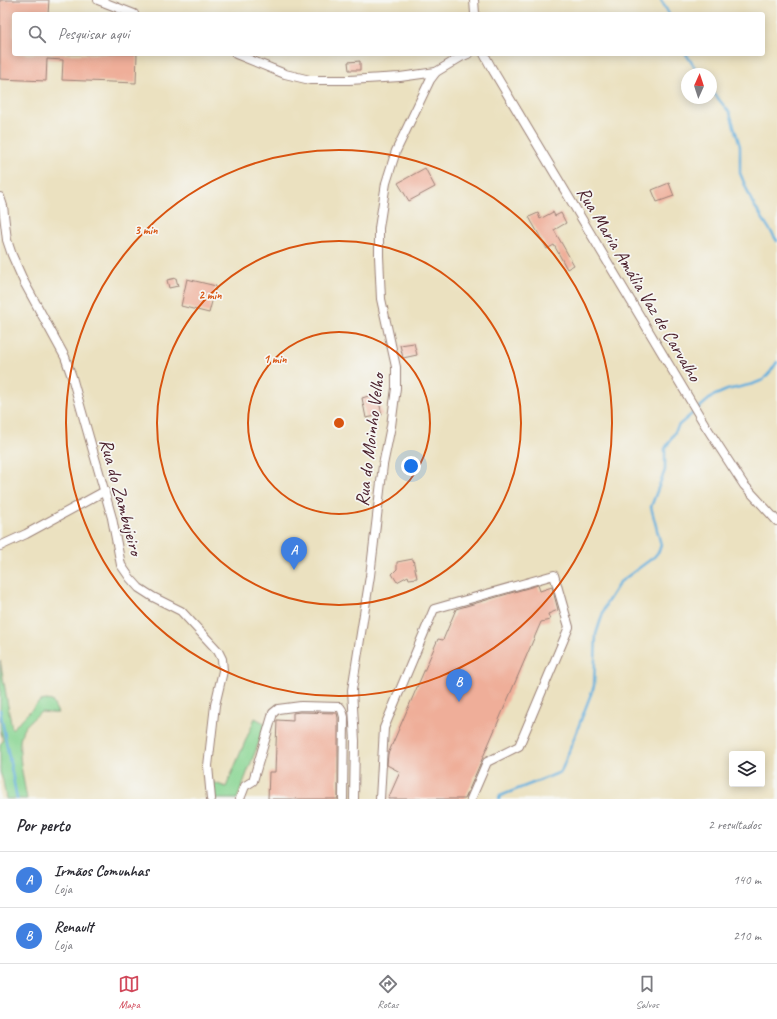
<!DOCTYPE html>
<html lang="pt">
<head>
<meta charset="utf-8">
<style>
	body { margin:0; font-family:Caveat,sans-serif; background:#f2f2f3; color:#2b2b33 }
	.controls { position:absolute; right:12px; bottom:12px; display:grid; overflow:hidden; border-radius:4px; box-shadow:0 2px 10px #0003 }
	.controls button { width:36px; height:36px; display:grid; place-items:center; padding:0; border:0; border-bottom:1px solid #e1e1e2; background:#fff; color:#2b2b33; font:20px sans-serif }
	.compass { position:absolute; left:681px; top:68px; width:36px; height:36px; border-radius:50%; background:#fff; box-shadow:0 2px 10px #0003; rotate:3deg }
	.you { position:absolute; left:411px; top:466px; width:14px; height:14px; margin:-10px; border:3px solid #fff; border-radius:50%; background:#1a73e8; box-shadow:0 0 0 6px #1a73e833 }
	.badge { display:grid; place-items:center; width:26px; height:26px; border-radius:50%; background:#d1495b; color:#fff; font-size:13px; font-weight:700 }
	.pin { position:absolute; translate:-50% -33px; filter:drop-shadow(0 1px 2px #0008) }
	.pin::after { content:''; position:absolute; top:21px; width:14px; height:12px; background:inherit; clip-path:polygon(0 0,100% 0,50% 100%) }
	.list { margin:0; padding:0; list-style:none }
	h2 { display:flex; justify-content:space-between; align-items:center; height:52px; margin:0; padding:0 16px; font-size:17px }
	h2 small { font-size:13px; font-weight:400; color:#7c7c81 }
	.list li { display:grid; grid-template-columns:26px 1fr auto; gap:12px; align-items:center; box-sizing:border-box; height:56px; padding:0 16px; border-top:1px solid #e1e1e2 }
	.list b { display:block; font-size:15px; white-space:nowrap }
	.list p { margin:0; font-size:13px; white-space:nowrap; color:#7c7c81 }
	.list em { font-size:13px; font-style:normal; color:#7c7c81 }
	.icon { flex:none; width:22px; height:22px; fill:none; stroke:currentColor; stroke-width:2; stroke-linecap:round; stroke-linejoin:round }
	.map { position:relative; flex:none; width:777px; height:799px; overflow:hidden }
	.search { position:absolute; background:#fff; box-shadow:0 2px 10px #0003; left:12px; right:12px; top:12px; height:44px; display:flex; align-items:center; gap:10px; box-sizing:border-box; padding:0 14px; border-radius:4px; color:#7c7c81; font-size:15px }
	.sheet { height:164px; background:#fff }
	nav { display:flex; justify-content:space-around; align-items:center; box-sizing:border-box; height:56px; border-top:1px solid #e1e1e2; background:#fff; font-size:11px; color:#7c7c81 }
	nav a { display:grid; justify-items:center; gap:2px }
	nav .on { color:#d1495b }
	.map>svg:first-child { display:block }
	.green { fill:#89d593; stroke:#6a7a5f }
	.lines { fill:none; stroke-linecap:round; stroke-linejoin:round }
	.stream { stroke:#64afdd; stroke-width:2.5 }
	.building { fill:#efae99 }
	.minor-casing { stroke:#9a8076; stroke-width:10 }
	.minor { stroke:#fff; stroke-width:8 }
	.ring { fill:none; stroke:#d8530f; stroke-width:2 }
	.labels { text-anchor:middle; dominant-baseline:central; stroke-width:3.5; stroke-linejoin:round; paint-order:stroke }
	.street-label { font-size:19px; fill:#4a1f2b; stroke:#f6f6f2 }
	.centre { fill:#d8530f; stroke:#f6f6f2; stroke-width:2 }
	.ring-label { font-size:12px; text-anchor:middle; font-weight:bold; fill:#d8530f; stroke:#f6f6f2; stroke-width:3.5; stroke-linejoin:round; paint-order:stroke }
</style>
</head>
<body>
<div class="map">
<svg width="777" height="799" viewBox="0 0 777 799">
	<rect width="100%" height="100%" fill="#f6f6f2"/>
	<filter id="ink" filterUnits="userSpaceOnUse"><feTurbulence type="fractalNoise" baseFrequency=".025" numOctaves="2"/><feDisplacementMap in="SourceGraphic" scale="8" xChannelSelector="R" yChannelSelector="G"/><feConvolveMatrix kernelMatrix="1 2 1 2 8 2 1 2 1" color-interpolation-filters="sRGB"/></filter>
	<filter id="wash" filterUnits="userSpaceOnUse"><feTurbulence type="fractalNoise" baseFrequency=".012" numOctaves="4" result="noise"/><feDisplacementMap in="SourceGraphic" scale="16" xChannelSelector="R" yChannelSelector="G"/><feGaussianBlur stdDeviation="0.9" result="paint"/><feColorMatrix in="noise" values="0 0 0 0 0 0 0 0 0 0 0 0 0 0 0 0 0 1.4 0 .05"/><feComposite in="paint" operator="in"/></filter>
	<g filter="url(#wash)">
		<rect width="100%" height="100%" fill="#ebe1c0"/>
		<g class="green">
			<path d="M0,660L12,729L40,701L47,700L52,701L58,713C53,714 46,712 41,712C36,716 26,724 23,730C15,746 24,781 27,799H6L3,781L0,772V744L3,741L0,728Z"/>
			<polygon points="255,718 266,724 237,799 215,799 212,782 226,787"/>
		</g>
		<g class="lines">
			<g class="stream">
				<polyline points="661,0 669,14"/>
				<polyline points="686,54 699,74"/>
				<polyline points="711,90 730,113 740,146 740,173 752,202 777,241"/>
				<path d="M0,710C6,740 11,769 17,799"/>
				<polyline points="499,799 500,796 561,772 594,686 596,634 606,604 620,582 654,557 659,551 661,545 651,507 665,470 665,449 679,425 713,396 727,390 753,384 763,380 771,371 777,362"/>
			</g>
		</g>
		<g id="blocks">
			<g class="building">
				<polygon points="0,0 49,0 48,14 14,14 14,54 137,54 136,83 62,80 63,60 47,59 46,81 0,79"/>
				<polygon points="360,61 360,70 349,70 348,62"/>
				<polygon points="425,168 435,187 409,201 398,183"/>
				<polygon points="669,183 674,196 657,202 652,190"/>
				<polygon points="553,212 555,216 561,213 566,223 554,230 574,265 567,269 554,245 547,249 529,217 538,213 540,219"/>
				<polygon points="176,278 178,286 169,288 167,280"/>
				<polygon points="187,279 216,286 209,313 181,306"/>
				<polygon points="414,343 417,355 403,358 400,345"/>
				<polygon points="372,395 373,398 378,397 382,415 366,418 362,398"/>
				<polygon points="413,559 417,578 409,579 408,576 397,582 392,574 397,569 397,562"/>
				<polygon points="538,585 540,591 552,587 558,610 548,614 550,620 541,622 465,799 388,799 400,772 387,765 388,754 438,639 443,640 456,609"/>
				<polygon points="300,712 337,713 338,718 338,799 268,799 269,772 275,772 277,720 293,721 293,713"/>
			</g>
		</g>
	</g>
	<g filter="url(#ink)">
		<use href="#blocks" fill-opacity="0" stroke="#9a8076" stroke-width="1"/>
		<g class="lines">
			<defs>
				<g id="minor">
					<polyline points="98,0 134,14"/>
					<polyline points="474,0 475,14"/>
					<polyline points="236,54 285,74 310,80 349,80 400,77 436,72 461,57 468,54"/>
					<polyline points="484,54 491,67 705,425 744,485 777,521"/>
					<polyline points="0,197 3,206 7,240 12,255 24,282 65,357 72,377 112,518 121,565 130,578 139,588 153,597 181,611 218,651 222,659 223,671 215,705 208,766 211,799"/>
					<polyline points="0,546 26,534 105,491"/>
					<polyline points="240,799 245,786 253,781 273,713 278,709 301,706 340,707 342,710 344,717 343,799"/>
					<polyline points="354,799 355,741 352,690 370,576 383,465 391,426 396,388 396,367 381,299 379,256 379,228 386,183 396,151 430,80 436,72"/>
					<polyline points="380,799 384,728 434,609 554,575 569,627 519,746 487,762 471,799"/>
				</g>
			</defs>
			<use href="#minor" class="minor-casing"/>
			<use href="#minor" class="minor"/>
		</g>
	</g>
	<g class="ring">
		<circle cx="339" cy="423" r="91"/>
		<circle cx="339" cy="423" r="182"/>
		<circle cx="339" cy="423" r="273"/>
	</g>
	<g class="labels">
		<g class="street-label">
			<text transform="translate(639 284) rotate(59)">Rua Maria Amália Vaz de Carvalho</text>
			<text transform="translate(370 440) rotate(-83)">Rua do Moinho Velho</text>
			<text transform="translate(121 497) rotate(75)">Rua do Zambujeiro</text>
		</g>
	</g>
	<circle cx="339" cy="423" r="6" class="centre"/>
	<g class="ring-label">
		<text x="146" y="234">3 min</text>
		<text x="210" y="299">2 min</text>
		<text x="275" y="363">1 min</text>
	</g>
</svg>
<div class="controls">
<button><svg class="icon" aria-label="layers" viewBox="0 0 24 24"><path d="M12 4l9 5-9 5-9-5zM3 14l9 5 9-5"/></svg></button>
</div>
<svg class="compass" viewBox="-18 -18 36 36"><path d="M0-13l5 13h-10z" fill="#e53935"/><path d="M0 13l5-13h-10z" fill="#7c7c81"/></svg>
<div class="you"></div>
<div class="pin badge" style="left:294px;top:570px;background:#3f7fe0">A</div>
<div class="pin badge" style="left:459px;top:702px;background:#3f7fe0">B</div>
<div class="search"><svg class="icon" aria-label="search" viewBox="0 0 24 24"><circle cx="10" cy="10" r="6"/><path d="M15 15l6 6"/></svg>Pesquisar aqui</div>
</div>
<section class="sheet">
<h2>Por perto<small>2 resultados</small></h2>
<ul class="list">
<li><span class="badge" style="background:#3f7fe0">A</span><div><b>Irmãos Comunhas</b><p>Loja</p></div><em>140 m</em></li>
<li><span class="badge" style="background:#3f7fe0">B</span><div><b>Renault</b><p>Loja</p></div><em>210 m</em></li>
</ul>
</section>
<nav>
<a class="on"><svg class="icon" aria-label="map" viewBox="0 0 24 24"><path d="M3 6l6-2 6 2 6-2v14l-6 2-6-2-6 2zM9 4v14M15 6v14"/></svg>Mapa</a>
<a><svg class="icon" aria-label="directions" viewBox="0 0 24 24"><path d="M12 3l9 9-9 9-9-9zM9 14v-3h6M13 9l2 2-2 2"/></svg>Rotas</a>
<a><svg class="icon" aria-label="saved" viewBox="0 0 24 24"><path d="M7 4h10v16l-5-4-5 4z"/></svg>Salvos</a>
</nav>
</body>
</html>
